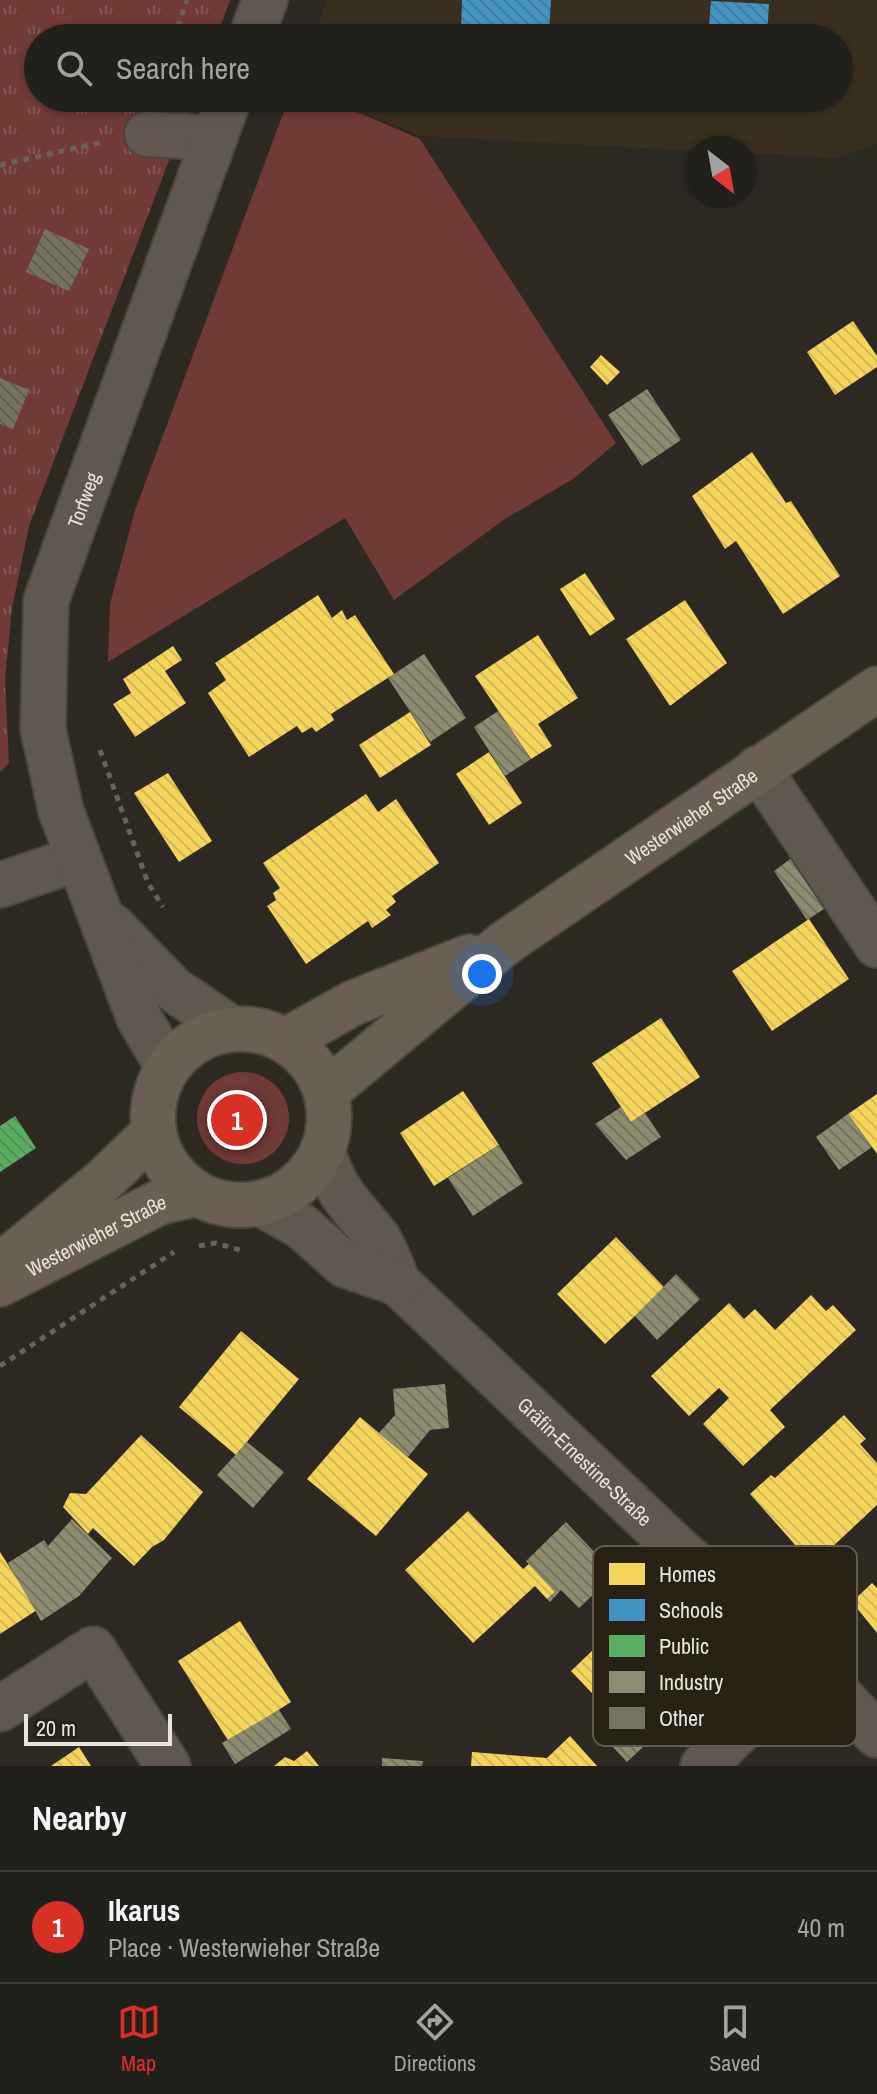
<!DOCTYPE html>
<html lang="en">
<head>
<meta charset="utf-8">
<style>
	body { margin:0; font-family:"Archivo Narrow",sans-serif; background:#2d2c27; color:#f1f3f6 }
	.compass { position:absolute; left:685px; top:136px; width:72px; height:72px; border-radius:50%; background:#211f1a; box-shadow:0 2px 6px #0004; rotate:149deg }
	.scale { position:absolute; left:24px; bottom:20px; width:148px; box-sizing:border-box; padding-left:8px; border:4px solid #e8e3db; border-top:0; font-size:22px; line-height:28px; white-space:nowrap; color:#e8e3db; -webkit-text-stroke:6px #272014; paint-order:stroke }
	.you { position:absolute; left:482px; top:974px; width:28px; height:28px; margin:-20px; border:6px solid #fff; border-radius:50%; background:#1a73e8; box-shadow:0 0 0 12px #1a73e833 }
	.badge { display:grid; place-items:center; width:52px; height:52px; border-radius:50%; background:#d93025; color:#fff; font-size:26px; font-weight:700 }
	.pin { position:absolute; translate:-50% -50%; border:4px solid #fff; box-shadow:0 2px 8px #0006 }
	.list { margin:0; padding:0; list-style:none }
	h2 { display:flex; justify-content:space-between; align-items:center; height:104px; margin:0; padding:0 32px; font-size:34px }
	h2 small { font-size:26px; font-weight:400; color:#a2a2a2 }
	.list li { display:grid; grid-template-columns:52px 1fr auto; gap:24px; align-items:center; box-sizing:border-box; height:112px; padding:0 32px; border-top:2px solid #3e3d39 }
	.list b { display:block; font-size:30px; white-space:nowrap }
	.list p { margin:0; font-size:26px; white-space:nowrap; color:#a2a2a2 }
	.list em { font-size:26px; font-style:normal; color:#a2a2a2 }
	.icon { flex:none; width:44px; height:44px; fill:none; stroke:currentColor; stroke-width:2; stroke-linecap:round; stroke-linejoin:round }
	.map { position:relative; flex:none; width:877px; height:1766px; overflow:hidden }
	.search { position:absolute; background:#211f1a; box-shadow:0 2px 6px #0004; left:24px; right:24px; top:24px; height:88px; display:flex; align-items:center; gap:20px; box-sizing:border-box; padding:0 28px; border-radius:44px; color:#a2a2a2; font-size:30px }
	.sheet { height:216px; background:#211f1a }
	nav { display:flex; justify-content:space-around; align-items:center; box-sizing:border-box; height:112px; border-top:2px solid #3e3d39; background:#211f1a; font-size:22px; color:#a2a2a2 }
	nav a { display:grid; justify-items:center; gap:4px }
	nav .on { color:#d93025 }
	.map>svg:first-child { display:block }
	.built { fill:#382f1e }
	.grass { fill:#703a35 }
	.park { fill:url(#park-tufts) }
	.homes { fill:url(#homes-back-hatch) }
	.schools { fill:url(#schools-back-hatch) }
	.public { fill:url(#public-back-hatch) }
	.industry { fill:url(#industry-back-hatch) }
	.building { fill:url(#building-back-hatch) }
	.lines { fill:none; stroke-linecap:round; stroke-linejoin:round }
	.minor-casing { stroke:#494640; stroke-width:48 }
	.major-casing { stroke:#494640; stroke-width:48 }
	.path { stroke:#68615c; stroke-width:5; stroke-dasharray:6 6; stroke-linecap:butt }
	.minor { stroke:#605750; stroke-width:44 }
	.major { stroke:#695f55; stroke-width:44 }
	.labels { text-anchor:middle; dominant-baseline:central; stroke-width:8; stroke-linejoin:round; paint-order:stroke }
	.street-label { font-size:20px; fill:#e8e3db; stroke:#272014 }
	.key { fill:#272014; stroke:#615a50; stroke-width:2 }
	.key-label { font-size:22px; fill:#e8e3db }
</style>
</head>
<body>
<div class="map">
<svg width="877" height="1766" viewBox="0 0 877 1766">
	<defs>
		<pattern id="park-tufts" width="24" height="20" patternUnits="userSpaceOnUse" patternTransform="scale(2)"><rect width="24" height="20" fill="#703a35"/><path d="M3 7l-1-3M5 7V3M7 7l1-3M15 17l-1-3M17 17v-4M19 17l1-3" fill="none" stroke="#845652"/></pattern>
		<pattern id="homes-back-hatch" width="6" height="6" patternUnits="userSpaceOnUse" patternTransform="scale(2)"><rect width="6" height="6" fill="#f6d55c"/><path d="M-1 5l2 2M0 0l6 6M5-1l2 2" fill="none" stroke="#d3b857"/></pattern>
		<pattern id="schools-back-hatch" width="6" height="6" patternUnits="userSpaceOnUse" patternTransform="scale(2)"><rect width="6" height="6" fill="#4393c3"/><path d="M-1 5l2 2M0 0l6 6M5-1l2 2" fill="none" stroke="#447b9c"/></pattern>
		<pattern id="public-back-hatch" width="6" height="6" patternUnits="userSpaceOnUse" patternTransform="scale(2)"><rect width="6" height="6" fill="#5aae61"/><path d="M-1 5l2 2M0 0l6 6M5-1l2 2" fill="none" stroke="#548e58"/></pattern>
		<pattern id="industry-back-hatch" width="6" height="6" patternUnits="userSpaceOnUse" patternTransform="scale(2)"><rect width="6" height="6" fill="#8c8c6e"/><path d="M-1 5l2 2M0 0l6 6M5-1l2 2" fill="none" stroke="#74735f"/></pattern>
		<pattern id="building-back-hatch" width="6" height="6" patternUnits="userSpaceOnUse" patternTransform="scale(2)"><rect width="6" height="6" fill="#747360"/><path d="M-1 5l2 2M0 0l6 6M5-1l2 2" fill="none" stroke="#5f5e52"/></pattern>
	</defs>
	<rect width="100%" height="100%" fill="#2c2922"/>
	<polygon class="built" points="327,0 877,0 877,144 836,158 745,153 745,148 697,151 421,136 327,98 839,98 839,38 313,38"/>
	<g class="grass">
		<polygon points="289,98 325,98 420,139 616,443 573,479 505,519 394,600 345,518 108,662 110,604 135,510"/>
		<circle cx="243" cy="1118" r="46"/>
	</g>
	<polygon class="park" points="0,0 230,0 216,38 38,38 38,98 193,98 29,526 12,608 5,680 9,763 0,772"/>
	<g class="homes">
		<polygon points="853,321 877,356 877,367 835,395 807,352"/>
		<polygon points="601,355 620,372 607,385 590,367"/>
		<polygon points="752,452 786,503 791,501 840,576 783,614 736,541 725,549 692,496"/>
		<polygon points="585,573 615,619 590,636 560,589"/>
		<polygon points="318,595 332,618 342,610 347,620 355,615 394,674 331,714 334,720 316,732 312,727 302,733 297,726 249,757 208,693 226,680 215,663"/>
		<polygon points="685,600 727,663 670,706 626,639"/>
		<polygon points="538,635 578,698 538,724 552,746 531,759 475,676"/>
		<polygon points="173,646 182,660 165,671 186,703 135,737 113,704 131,693 123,679"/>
		<polygon points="410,712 431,745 380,778 359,745"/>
		<polygon points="489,752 522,803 489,825 456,774"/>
		<polygon points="168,773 212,841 179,862 134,793"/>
		<polygon points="366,794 378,812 396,799 439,863 392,896 396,902 386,910 391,915 372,928 368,921 306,964 267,906 276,900 273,893 280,888 263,863"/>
		<polygon points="809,919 849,979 772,1031 732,971"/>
		<polygon points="661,1018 700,1077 631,1122 592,1063"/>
		<polygon points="463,1091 499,1145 434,1186 400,1133"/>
		<polygon points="877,1094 877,1154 848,1114"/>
		<polygon points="616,1237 665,1288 605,1344 557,1294"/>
		<polygon points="811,1295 826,1311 833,1305 856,1330 770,1410 785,1427 743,1466 703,1424 729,1398 719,1388 689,1416 651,1376 729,1303 744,1319 755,1309 775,1330"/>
		<polygon points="241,1331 299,1379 236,1455 179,1407"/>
		<polygon points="844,1415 866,1439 860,1444 877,1463 877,1505 813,1565 750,1494 771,1475 775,1478"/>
		<polygon points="360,1417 428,1474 376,1536 307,1479"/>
		<polygon points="141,1435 203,1492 164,1540 152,1547 134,1566 93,1528 88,1534 63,1507 70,1493 86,1494"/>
		<polygon points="468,1511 523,1569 529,1564 555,1592 547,1599 535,1586 473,1643 405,1570"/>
		<polygon points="0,1552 37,1610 0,1634"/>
		<polygon points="872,1583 877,1588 877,1633 852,1602"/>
		<polygon points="643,1602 716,1678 643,1747 571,1671"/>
		<polygon points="240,1621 291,1702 229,1742 178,1661"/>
		<polygon points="570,1736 597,1766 471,1766 472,1752 547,1758"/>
		<polygon points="79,1747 91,1766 51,1766"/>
		<polygon points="307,1751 319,1766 274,1766 285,1757 294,1761"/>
	</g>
	<g class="schools">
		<polygon points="462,0 551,0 549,33 461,29"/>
		<polygon points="711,1 769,4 767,38 708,38"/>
	</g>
	<polygon class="public" points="15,1116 36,1148 0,1172 0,1126"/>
	<g class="industry">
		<polygon points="647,389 681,440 642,466 608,415"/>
		<polygon points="424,654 466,718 430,742 388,678"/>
		<polygon points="498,711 531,759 505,776 474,727"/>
		<polygon points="793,857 827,907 807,920 774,871"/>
		<polygon points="621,1107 631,1122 645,1113 661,1137 626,1160 595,1124"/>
		<polygon points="848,1114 872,1147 839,1170 816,1137"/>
		<polygon points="499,1145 523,1183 473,1216 448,1178"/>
		<polygon points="676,1274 700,1299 657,1340 635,1316"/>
		<polygon points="445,1384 449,1428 430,1430 408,1457 379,1433 395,1415 393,1389"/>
		<polygon points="247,1442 284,1472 253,1508 217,1475"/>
		<polygon points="72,1519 112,1558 79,1596 41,1621 8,1563 44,1540 48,1546"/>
		<polygon points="566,1522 615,1574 579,1608 561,1590 550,1602 547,1599 555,1592 526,1561"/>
		<polygon points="279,1710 291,1729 235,1764 222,1743"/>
		<polygon points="612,1715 643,1747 627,1762 597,1730"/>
		<polygon points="382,1758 423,1761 422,1766 382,1766"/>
	</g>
	<g class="building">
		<polygon points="45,229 89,249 69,291 26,272"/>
		<polygon points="0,378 29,390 13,429 0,424"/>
	</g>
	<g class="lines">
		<defs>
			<g id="minor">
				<polyline points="251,38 265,0"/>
				<polyline points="147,134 214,138"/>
				<polyline points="758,768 877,945"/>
				<polyline points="0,885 77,859"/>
				<polyline points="112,926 173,989 232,1029"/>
				<path id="s1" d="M168,1067L139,1018L61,811L43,729L46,601L229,98"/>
				<path id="s2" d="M323,1153C335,1192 352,1206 377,1237C386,1250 392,1269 398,1283L681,1552L809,1663L877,1735"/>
				<polyline points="259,1203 301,1226 345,1265 398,1283"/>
				<polyline points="0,1709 93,1649 168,1766"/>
				<polyline points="703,1766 809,1663"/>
			</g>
			<g id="major">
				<circle cx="241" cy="1117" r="88"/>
				<polyline points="287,1040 353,1003 469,957"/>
				<path id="s3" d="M326,1092L505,943L877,689"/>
				<polyline points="5,1262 102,1182 154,1132"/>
				<path id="s4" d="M0,1284L160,1202L195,1194"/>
			</g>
		</defs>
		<use href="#minor" class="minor-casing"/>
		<use href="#major" class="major-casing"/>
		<g class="path">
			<polyline points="174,38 187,0"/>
			<polyline points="0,165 103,142"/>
			<polyline points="100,750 148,883 163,907"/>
			<polyline points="199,1246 215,1243 240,1250"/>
			<polyline points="0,1366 174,1252"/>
		</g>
		<use href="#minor" class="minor"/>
		<use href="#major" class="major"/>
	</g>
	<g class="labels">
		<g class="street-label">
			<text stroke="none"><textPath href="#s1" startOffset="598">Torfweg</textPath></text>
			<text stroke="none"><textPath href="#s3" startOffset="458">Westerwieher Straße</textPath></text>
			<text stroke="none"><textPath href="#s4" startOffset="108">Westerwieher Straße</textPath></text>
			<text stroke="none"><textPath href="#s2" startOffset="410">Gräfin-Ernestine-Straße</textPath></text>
		</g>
	</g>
	<rect x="593" y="1546" width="264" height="200" rx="12" class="key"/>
	<rect x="609" y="1563" width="36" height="22" fill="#f6d55c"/>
	<rect x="609" y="1599" width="36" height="22" fill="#4393c3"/>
	<rect x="609" y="1635" width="36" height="22" fill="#5aae61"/>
	<rect x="609" y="1671" width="36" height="22" fill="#8c8c6e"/>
	<rect x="609" y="1707" width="36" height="22" fill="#747360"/>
	<g class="key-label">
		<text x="659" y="1582">Homes</text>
		<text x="659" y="1618">Schools</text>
		<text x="659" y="1654">Public</text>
		<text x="659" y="1690">Industry</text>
		<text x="659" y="1726">Other</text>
	</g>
</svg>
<svg class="compass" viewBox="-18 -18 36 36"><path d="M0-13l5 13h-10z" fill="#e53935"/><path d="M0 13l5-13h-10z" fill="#a2a2a2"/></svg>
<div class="scale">20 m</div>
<div class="you"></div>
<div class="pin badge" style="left:237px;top:1120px">1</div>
<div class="search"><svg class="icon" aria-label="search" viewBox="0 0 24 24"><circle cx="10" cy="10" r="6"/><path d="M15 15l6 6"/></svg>Search here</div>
</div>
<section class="sheet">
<h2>Nearby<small></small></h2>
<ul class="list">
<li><span class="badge">1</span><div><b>Ikarus</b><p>Place · Westerwieher Straße</p></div><em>40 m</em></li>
</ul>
</section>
<nav>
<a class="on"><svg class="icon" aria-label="map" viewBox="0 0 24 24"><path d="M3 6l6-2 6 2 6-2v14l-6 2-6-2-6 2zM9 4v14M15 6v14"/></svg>Map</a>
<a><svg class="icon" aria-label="directions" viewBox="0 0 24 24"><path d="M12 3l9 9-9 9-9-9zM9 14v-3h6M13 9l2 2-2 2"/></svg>Directions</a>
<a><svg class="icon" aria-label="saved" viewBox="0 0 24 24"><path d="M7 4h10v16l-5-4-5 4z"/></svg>Saved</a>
</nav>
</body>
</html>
